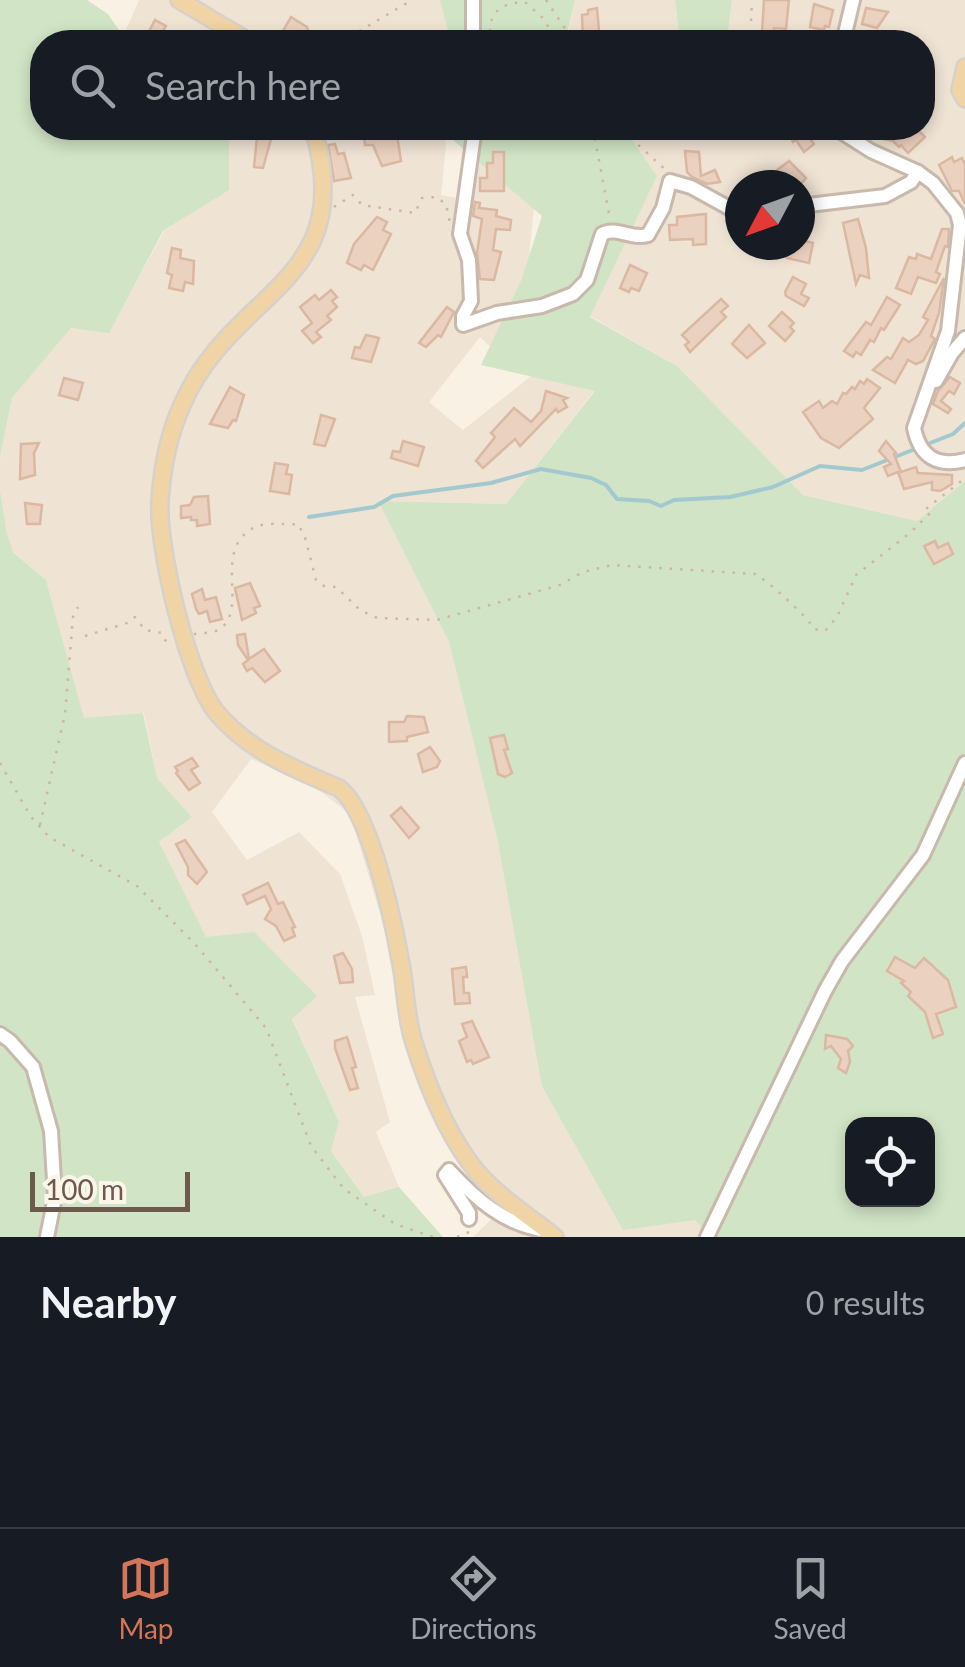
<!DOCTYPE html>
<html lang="en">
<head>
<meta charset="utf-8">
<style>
	body { margin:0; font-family:Lato,sans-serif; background:#20242c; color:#f1f3f6 }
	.controls { position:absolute; right:30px; bottom:30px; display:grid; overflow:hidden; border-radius:20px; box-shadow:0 5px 15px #0003 }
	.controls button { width:90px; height:90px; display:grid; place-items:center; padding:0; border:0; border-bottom:2px solid #363941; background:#171b24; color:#f1f3f6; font:50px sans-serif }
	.compass { position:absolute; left:725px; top:170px; width:90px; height:90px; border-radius:50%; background:#171b24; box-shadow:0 5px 15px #0003; rotate:229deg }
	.scale { position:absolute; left:30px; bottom:25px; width:160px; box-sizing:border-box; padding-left:10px; border:5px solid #6e594d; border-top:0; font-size:28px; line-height:35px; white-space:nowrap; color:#6e594d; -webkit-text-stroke:8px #fcf5ea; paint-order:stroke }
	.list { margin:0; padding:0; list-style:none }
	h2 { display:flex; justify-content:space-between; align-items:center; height:130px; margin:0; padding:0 40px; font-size:42px }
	h2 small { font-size:32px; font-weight:400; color:#9ea1a6 }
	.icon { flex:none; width:55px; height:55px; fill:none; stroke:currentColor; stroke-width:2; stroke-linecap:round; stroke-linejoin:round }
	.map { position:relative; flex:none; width:965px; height:1237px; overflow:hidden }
	.search { position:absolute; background:#171b24; box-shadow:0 5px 15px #0003; left:30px; right:30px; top:30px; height:110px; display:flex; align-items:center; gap:25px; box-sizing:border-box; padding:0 35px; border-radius:40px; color:#9ea1a6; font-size:38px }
	.sheet { height:290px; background:#171b24 }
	nav { display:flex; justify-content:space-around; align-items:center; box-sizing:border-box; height:140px; border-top:2px solid #363941; background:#171b24; font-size:28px; color:#9ea1a6 }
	nav a { display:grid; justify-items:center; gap:5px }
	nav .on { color:#d47559 }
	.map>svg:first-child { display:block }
	.residential { fill:#efe3d4; fill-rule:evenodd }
	.green { fill:#d1e4c5; fill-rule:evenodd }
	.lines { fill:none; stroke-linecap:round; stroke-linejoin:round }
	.stream { stroke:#a3c9d0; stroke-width:4 }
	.building { fill:#ebd1bf; stroke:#dbb8a2; stroke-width:2.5 }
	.minor-casing { stroke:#c8b9ac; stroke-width:18 }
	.major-casing { stroke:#d6d1cd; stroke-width:20 }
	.path { stroke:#cfb5a3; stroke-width:2.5; stroke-dasharray:2.5 8; stroke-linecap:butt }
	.minor { stroke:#fff; stroke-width:12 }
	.major { stroke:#f0d4a5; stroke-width:15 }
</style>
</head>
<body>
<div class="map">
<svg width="965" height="1237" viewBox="0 0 965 1237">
	<rect width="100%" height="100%" fill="#f9f1e4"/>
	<g class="residential">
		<polygon points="139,0 452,0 460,42 126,42 122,39"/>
		<polygon points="575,0 675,0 680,42 566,42"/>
		<path d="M732,0H965V481L917,521L803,495L677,366L590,316L657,176L624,128H922V42H727ZM740,185H800V245H740Z"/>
		<polygon points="229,128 444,128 446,145 441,195 457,198 466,128 535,197 525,297 502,358 480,337 429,402 463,430 540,369 595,390 506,504 378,501 449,642 498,842 695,1220 711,1237 473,1237 503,1208 459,1160 405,1037 388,940 350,814 312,785 251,759 212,812 247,860 299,832 340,874 362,936 375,995 355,997 390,1122 376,1132 399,1187 365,1198 331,1151 339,1122 292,1018 316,995 206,938 159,842 192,817 157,778 144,713 84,719 46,580 9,548 0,490 0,459 12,398 71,328 109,332 164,231 228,190"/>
	</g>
	<g class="green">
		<polygon points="0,0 87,0 108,14 127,42 42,42 42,128 229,128 229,190 163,231 109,333 71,328 12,398 0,458"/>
		<polygon points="440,0 575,0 565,42 451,42"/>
		<polygon points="675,0 732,0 727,42 680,42"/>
		<path d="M439,128H624L657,176L590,317L677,366L803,495L917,521L965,481V1237H711L695,1220L623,1230L542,1086L498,842L449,642L378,501L506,504L595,391L481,365L521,281L542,216ZM852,1124H928V1200H852Z"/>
		<polygon points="0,490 7,534 13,552 46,580 84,718 143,713 157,778 192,817 159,842 206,937 254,932 317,996 292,1019 339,1122 331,1151 364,1197 399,1187 443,1237 0,1237"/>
	</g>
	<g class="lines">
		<polyline class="stream" points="309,517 374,507 393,496 491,483 541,469 591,478 606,485 617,499 649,501 661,506 674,500 730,497 773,487 820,466 862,470 953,434 965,423"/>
	</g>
	<g class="building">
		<polygon points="764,0 789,0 786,29 774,28 774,33 762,32"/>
		<polygon points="814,4 833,10 829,27 825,26 824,30 810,27"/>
		<polygon points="597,8 600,42 583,42 582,15 588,14 588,10"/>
		<polygon points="866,8 888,12 877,28 862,24"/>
		<polygon points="291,17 307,27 312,42 295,42 283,31"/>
		<polygon points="155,20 166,26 162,32 179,42 156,42 146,37"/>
		<polygon points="368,128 396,128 401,161 382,166 373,145 365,145 364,134 373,134"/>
		<polygon points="787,128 802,128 814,144 804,152 796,140 793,142"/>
		<polygon points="874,128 916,128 925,137 908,153 901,145 899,147 893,141 884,139"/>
		<polygon points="257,137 271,139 263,168 254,167"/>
		<polygon points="335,144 338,154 344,153 351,178 334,181 328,145"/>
		<polygon points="685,151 699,152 701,176 715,170 720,182 707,184 692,177 687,172"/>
		<polygon points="493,152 504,152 504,191 480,191 480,178 487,178 487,163 493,163"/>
		<polygon points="952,157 954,162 962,158 965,164 965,204 959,191 952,191 939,165"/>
		<polygon points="789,161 806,178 800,185 773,185 768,177"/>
		<polygon points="475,202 480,203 479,208 497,210 496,216 511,220 510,230 496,229 493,250 501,252 494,280 480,279 477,253 482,219 473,216"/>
		<polygon points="706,214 706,244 693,245 693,239 670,240 669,225 677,225 677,217"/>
		<polygon points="377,217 387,222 383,230 391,234 373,270 364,265 361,270 347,263 354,244"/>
		<polygon points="858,219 866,248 869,278 860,275 856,284 843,223"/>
		<polygon points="942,229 949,229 948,247 945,246 936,272 940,274 936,283 918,277 911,294 896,288 909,257 916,259 917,254 931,259"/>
		<polygon points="800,240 813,243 809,263 787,258 788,247 800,245"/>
		<polygon points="172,248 181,250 180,258 194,261 193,284 185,282 183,291 169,288 172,275 167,273"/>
		<polygon points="630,265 647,273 639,291 631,288 629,292 620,288"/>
		<polygon points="793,277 806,284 801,294 809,298 804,306 786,296 785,292"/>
		<polygon points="944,278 939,313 931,336 935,339 923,361 916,364 908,360 895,383 873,370 887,357 891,359 903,338 909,342 919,335 928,320 923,317"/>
		<polygon points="331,290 337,297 332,301 337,307 327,316 331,320 316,332 321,337 313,343 302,331 312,323 300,307 315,295 319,300"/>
		<polygon points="887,297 900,305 884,330 881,328 874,342 870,340 861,355 856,352 853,357 844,351 866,322 871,325"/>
		<polygon points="721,299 728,306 721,312 726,317 690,352 685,345 689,342 682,335"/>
		<polygon points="447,307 454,312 441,337 438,335 426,347 419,343"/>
		<polygon points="782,312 794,323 790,327 794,331 785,341 769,326"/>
		<polygon points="749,325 765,343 747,358 732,344"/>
		<polygon points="366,335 379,338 371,362 352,358 355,347 360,348"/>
		<polygon points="950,377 960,383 954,394 949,391 941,401 951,409 948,413 933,404 938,391"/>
		<polygon points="64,378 83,383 78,400 59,395"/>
		<polygon points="867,379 880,388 864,408 873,419 839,448 821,438 803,412 819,401 823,408 832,401 837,404 843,393 846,394 852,387 855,389 860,381 864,384"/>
		<polygon points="230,387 244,395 236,421 233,420 228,428 210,424"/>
		<polygon points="546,391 567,398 563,400 567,407 558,412 556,409 520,446 515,439 483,468 476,461 495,437 491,433 514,408 531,422 541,411"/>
		<polygon points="321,415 335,419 325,446 314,444"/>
		<polygon points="403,441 424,447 418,466 391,458 393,451 400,452"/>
		<polygon points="886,441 896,453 894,454 901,472 916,467 918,473 952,475 952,484 940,491 932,490 932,482 904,489 898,472 888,476 884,467 891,464 879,451"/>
		<polygon points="39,443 34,453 35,475 20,479 21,444"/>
		<polygon points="275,463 288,465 286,474 292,475 289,494 270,491"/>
		<polygon points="208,496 210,524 197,526 197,520 191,520 191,517 181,518 181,506 190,505 194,497"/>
		<polygon points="25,503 42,505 40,524 27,524"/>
		<polygon points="935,541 938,548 948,543 953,554 934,564 924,546"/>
		<polygon points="250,583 260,606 254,608 256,613 242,620 235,588"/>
		<polygon points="202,589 205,600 216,597 222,619 210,622 207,611 199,614 196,609 192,594"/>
		<polygon points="245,634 249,659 264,649 280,671 265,682 252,668 247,671 243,664 248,660 238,645 237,635"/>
		<polygon points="407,716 424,717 428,732 407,737 407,741 389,742 389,722 404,722"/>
		<polygon points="504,735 508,749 504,750 512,773 505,777 498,774 490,738"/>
		<polygon points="430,747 440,761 437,767 423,772 418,754"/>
		<polygon points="192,758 198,766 191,770 200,783 189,790 176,773 178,771 175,767"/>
		<polygon points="401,807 419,828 409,838 391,816"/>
		<polygon points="185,840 207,872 197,884 188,875 188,867 176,844"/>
		<polygon points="268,883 278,904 283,902 295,927 292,928 295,936 284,941 276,926 265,919 271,909 265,896 247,904 243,895"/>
		<polygon points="343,953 352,969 353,982 340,983 334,956"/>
		<polygon points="895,957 915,968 924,958 948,980 956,1007 936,1014 943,1034 933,1038 925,1012 908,996 911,992 901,983 904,981 887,971"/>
		<polygon points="466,967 467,977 463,977 464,993 469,993 470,1003 455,1004 452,969"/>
		<polygon points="472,1021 489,1057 473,1064 471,1060 467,1062 459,1041 467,1037 462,1024"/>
		<polygon points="826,1035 847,1039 853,1046 848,1051 850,1062 846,1073 838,1068 841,1059 831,1046 825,1049"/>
		<polygon points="347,1037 356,1067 352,1068 358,1088 350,1090 335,1048 335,1041"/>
	</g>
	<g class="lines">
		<defs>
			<g id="minor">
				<polyline points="473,0 473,42"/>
				<polyline points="843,42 853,0"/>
				<path d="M475,128L460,234L469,260L470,280L471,301L463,316V325L497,313L542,306L573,294L587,280L602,234C617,226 631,240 648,235L663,208L670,181L691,187L740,214"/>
				<path d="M835,128L871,151L918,172L933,183L957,213L960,225L948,331L914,428C920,457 937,467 965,460"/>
				<polyline points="800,206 885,196 911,182 918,172"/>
				<polyline points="936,381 952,353 965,338"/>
				<polyline points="0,1034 10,1041 33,1067 51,1131 55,1197 47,1237"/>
				<path d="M469,1219V1213L445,1175L449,1170C475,1198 504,1225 544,1230"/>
				<polyline points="707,1237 825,991 842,961 923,855 965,763"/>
			</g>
			<g id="major">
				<polyline points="179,0 250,42"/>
				<polyline points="965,67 960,90 965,99"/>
				<path d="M313,128C360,285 232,288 182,405C169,434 162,470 160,501C157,547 188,678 217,713C249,751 294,769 339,788C370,811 393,920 400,959C406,987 405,1015 414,1043C428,1087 448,1138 478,1173C500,1198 530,1217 555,1237"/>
			</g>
		</defs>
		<use href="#minor" class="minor-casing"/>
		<use href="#major" class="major-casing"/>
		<g class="path">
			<polyline points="546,0 574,42"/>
			<polyline points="751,21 752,0"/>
			<polyline points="341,42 412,0"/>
			<path d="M490,42C488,14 497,3 525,2L545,20L555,42"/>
			<polyline points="593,128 610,219"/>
			<polyline points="626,128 635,142 668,172"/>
			<polyline points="334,207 353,195 362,205 415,213 422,198 436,197 446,204 450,223"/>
			<path d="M194,634C201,633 212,633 218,630C252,611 208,546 258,526C269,522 287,525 298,524L305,537L316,580L324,586L336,587L360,610L377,618L437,620L560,585L583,572L612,565L755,574C767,580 810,619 814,629L825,631L837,617L856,575L910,533L931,512L926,509L965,478"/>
			<polyline points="85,636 127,623 135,617 145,630 162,633 168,646 171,646"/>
			<polyline points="0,763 31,817 49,837 137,886 195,944 266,1028 311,1146 344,1189 395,1224 433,1237"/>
			<polyline points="40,825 65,714 73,617 78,607"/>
			<polyline points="457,1237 474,1230"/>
		</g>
		<use href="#minor" class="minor"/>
		<use href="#major" class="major"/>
	</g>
</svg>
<div class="controls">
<button><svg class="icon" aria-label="locate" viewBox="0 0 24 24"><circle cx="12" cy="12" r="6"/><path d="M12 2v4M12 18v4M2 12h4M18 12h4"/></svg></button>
</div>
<svg class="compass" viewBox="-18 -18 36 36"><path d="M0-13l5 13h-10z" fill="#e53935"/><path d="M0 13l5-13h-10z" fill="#9ea1a6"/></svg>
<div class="scale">100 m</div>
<div class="search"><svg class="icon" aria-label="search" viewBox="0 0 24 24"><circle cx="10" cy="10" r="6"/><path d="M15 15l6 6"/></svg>Search here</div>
</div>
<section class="sheet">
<h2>Nearby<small>0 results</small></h2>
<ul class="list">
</ul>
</section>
<nav>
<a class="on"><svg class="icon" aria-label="map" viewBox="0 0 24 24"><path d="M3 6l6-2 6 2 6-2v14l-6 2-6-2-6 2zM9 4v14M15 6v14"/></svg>Map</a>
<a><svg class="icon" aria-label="directions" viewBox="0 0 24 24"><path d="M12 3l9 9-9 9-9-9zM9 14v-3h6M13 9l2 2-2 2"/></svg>Directions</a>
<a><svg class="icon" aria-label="saved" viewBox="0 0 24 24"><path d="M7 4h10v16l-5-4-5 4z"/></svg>Saved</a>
</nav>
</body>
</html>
